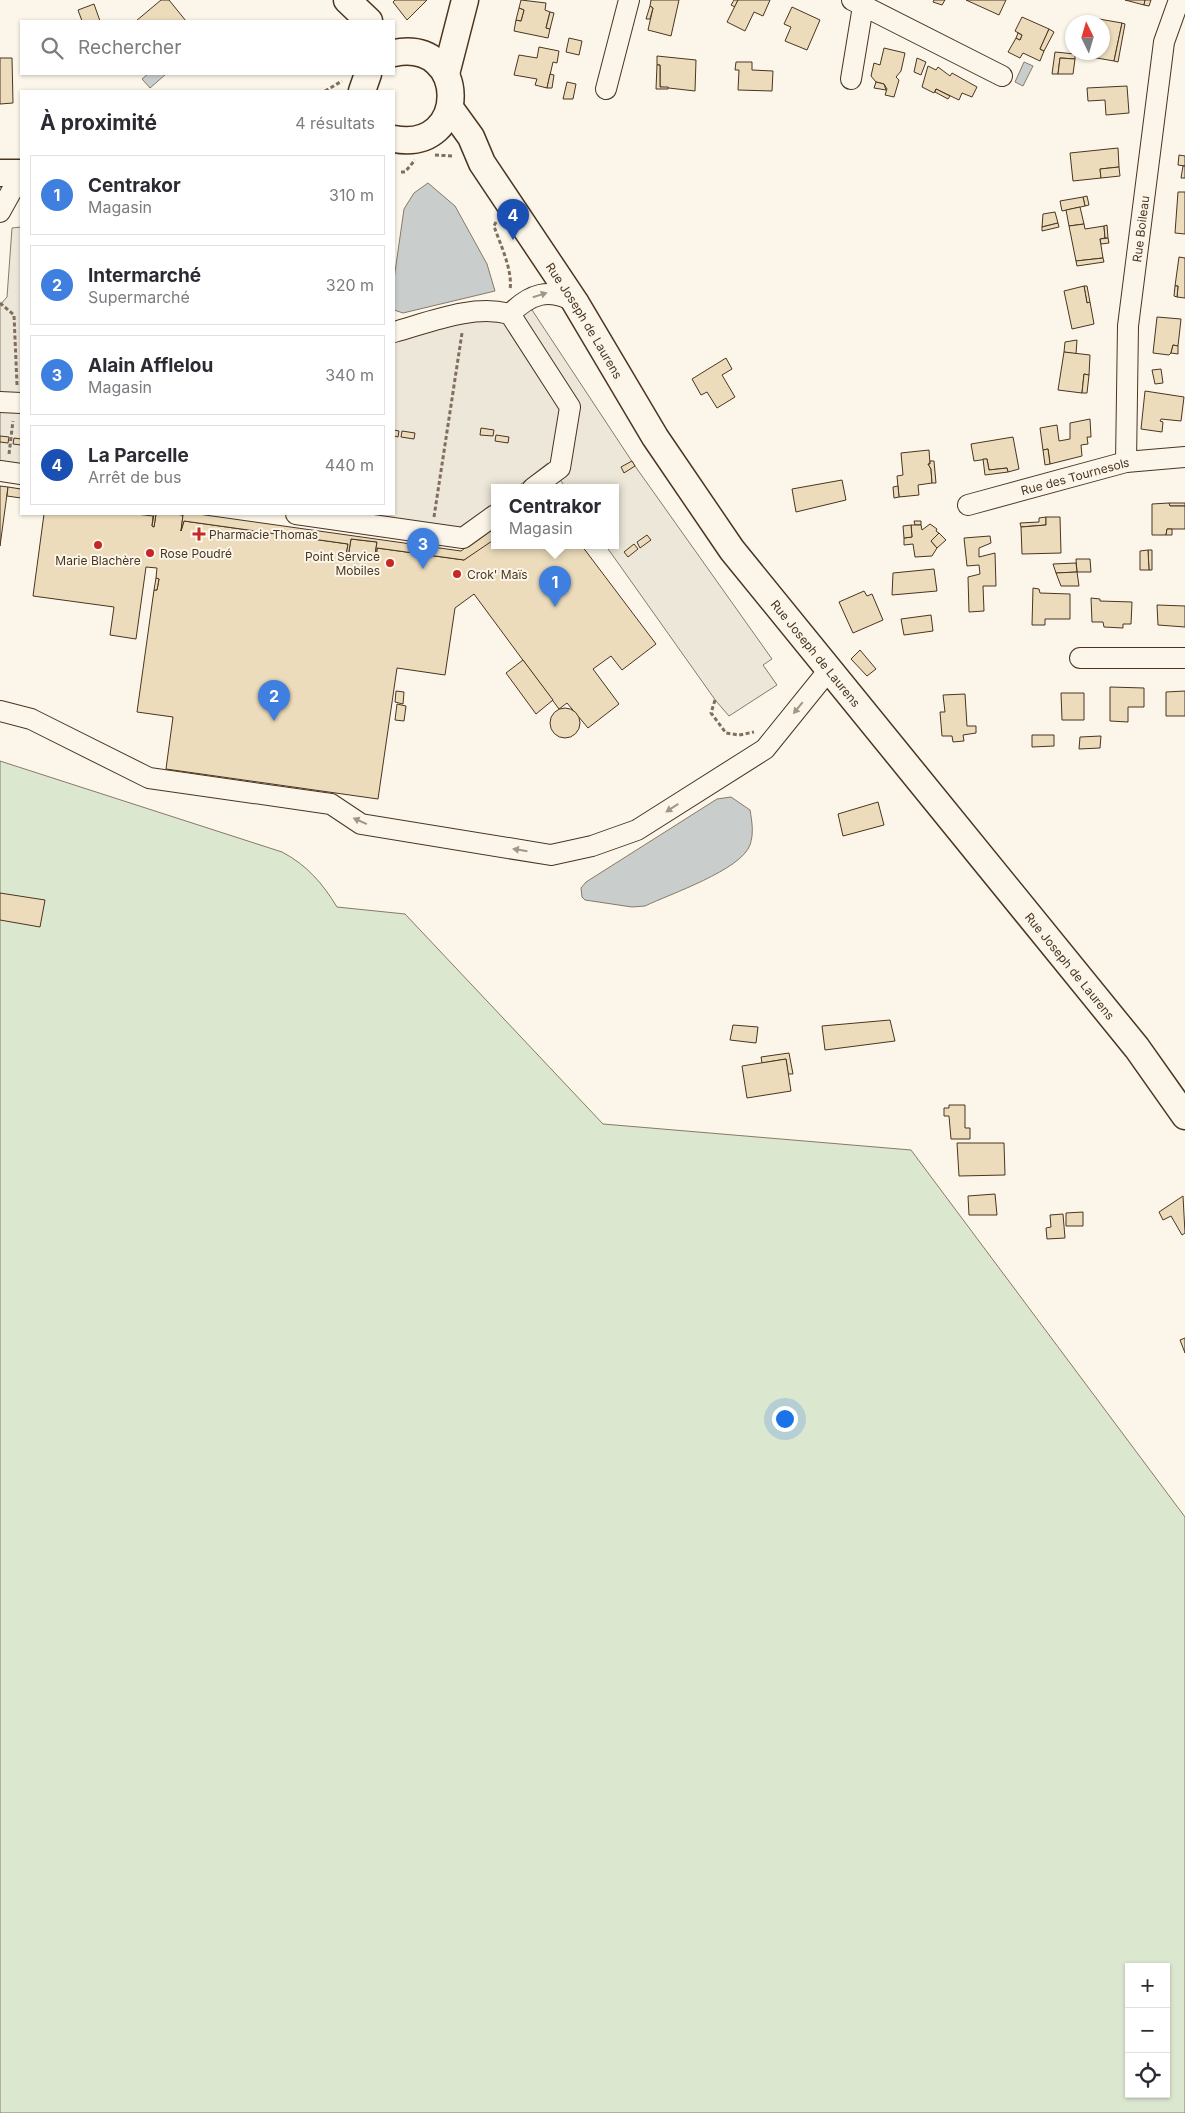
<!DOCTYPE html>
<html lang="fr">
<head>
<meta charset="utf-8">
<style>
	body { margin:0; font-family:Inter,sans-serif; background:#f7f7f7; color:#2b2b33 }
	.controls { position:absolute; right:15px; bottom:15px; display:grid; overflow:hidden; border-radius:0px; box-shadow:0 1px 4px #0004 }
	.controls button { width:45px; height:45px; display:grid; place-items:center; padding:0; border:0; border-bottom:1px solid #e1e1e2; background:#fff; color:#2b2b33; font:25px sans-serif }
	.compass { position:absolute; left:1065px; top:15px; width:45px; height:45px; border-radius:50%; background:#fff; box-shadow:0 1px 4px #0004; rotate:355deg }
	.you { position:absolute; left:784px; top:1418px; width:18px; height:18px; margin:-12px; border:4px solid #fff; border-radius:50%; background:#1a73e8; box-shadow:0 0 0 8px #1a73e833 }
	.badge { display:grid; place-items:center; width:32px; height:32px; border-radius:50%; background:#2563eb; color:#fff; font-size:16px; font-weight:700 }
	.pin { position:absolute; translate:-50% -41px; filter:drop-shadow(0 1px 2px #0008) }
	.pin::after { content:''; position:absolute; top:26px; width:18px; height:15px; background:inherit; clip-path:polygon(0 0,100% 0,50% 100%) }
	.popup { position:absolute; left:491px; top:484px; width:128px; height:65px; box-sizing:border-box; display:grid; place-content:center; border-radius:0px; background:#fff; filter:drop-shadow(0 1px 4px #0005); font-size:16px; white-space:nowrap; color:#7c7c81 }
	.popup b { font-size:19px; color:#2b2b33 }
	.popup::after { content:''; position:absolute; left:50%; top:100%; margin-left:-10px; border:10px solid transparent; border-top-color:#fff }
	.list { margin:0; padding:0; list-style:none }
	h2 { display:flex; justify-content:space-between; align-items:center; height:65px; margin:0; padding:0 20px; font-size:21px }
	h2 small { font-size:16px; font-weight:400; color:#7c7c81 }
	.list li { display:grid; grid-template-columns:32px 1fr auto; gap:15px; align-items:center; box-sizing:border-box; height:80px; margin:0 10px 10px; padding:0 10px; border:1px solid #e1e1e2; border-radius:0px }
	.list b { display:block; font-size:19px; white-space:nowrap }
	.list p { margin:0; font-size:16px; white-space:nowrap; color:#7c7c81 }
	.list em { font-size:16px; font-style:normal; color:#7c7c81 }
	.icon { flex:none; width:28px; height:28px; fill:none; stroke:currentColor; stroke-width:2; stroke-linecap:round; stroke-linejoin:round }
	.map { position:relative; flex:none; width:1185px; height:2113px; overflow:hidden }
	.search { position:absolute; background:#fff; box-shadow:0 1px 4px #0004; left:20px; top:20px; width:375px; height:55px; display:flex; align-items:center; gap:12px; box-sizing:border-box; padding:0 18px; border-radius:0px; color:#7c7c81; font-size:19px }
	.panel { position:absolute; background:#fff; box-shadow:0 1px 4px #0004; left:20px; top:90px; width:375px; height:425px; border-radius:0px }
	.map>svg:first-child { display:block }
	.green { fill:#dce7d0; stroke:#887966; fill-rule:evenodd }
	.parking { fill:#ede7d9; stroke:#887966 }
	.water { fill:#c9cecd; stroke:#887966 }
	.building { fill:#ecdcbc; stroke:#4a3520 }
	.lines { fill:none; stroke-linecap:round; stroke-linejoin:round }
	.minor-casing { stroke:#4a3520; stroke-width:22 }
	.major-casing { stroke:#4a3520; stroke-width:29 }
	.path { stroke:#7f6f5c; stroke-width:3; stroke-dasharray:4 2.5; stroke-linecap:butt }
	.minor { stroke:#fbf6e9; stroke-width:20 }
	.major { stroke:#fbf6e9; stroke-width:26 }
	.oneway { fill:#a29684 }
	.poi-dot { fill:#c62828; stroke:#fbf6e9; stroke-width:2 }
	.labels { text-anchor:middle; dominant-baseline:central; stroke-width:4; stroke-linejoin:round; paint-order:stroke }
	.street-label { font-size:12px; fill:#4a3520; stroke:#fbf6e9 }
	.poi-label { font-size:12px; fill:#4a3520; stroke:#fbf6e9; text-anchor:start }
</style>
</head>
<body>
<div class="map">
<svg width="1185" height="2113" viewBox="0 0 1185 2113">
	<rect width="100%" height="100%" fill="#fbf6e9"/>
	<path class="green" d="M0,761L282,852C307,865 323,884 337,907L405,914L603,1124L911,1150L1185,1517V2113H0ZM1129,1967H1166V2094H1129Z"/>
	<g class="parking">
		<polygon points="21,227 21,475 0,472 0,305 7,297 12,228"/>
		<polygon points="532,310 635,466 772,659 763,665 777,685 729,716 716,701 606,546 615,546 615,488 566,488 548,463 516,488 495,488 495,505 456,537 295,514 394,514 394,340 490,311"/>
	</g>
	<g class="water">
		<polygon points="1024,62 1033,66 1023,86 1015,82"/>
		<polygon points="148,74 166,74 150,88 142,79"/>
		<polygon points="428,183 455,206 487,264 495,291 403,313 394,310 394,279 404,209 414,193"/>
		<path d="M731,797L750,810C752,822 754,833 750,845C741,870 670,894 645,906L632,907L585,900L582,897L581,888L586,882L717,799Z"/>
	</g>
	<g class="building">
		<polygon points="161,0 169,0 186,21 136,21"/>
		<polygon points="395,0 427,0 407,20 393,2"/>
		<polygon points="521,0 546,3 545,10 550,12 546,28 550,29 548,38 514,31 516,20 521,21 524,10 519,8"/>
		<polygon points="651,0 679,0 671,36 648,30 653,8 650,6"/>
		<polygon points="734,0 738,0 735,7 731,5"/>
		<polygon points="738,0 770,0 763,16 754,12 745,31 727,22"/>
		<polygon points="934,0 945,0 942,5 933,2"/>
		<polygon points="966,0 1006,0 999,15"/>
		<polygon points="1125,0 1145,0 1144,5"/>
		<polygon points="1145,0 1151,0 1149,6 1144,5"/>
		<polygon points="94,4 100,21 82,21 78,10"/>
		<polygon points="650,6 653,8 650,19 646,19"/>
		<polygon points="792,7 820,20 807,50 785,41 791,27 784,24"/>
		<polygon points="519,8 524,10 521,21 516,20"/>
		<polygon points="550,12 554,13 550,29 546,28"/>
		<polygon points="1022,17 1049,29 1040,49 1044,51 1040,61 1023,53 1020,58 1008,52 1016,38 1020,40 1022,35 1015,31"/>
		<polygon points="1099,19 1122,23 1114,61 1091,57 1092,52 1102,52 1102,22 1098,22"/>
		<polygon points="1122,23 1125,24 1118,62 1114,61"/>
		<polygon points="1049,29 1054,32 1044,51 1040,49"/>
		<polygon points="1018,33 1022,35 1020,40 1016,38"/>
		<polygon points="569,38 582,41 579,55 566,52"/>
		<polygon points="539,47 559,51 557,63 553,62 547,88 535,85 537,79 514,75 519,55 537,58"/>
		<polygon points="884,48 905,53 901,71 896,77 899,80 894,97 885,95 887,89 884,84 876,82 871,76 874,63 880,65"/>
		<polygon points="1055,52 1075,54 1075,59 1060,58 1058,74 1052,74"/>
		<polygon points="657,56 696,60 695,91 660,87 660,65 657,65"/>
		<polygon points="0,58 12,58 13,103 0,104"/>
		<polygon points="917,58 926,62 921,75 914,72"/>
		<polygon points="1060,58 1075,59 1073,74 1058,74"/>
		<polygon points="736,62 752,62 752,70 773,71 772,91 738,90 739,70 735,70"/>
		<polygon points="657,65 660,65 660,87 668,87 668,89 656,89"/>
		<polygon points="928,66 936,70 938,67 950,76 952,73 977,87 972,97 962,93 959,100 936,89 934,93 922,87"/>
		<polygon points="550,74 554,75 552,88 547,88"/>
		<polygon points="567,82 576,84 573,99 563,99"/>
		<polygon points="876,82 884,84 886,90 874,88"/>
		<polygon points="1127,86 1129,113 1106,115 1105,100 1088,101 1087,88"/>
		<polygon points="936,89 950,96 948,99 935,92"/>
		<polygon points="1118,148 1119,167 1100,169 1101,178 1073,181 1070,153"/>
		<polygon points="1179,155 1185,156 1185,166 1178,165"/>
		<polygon points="1183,166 1185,166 1185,178 1181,178"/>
		<polygon points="1119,167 1120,176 1101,178 1100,169"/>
		<polygon points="1178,192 1185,192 1185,234 1175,233"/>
		<polygon points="1087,196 1089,205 1085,206 1083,197"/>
		<polygon points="1083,197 1085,206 1062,211 1060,201"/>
		<polygon points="1080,207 1084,224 1069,226 1066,210"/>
		<polygon points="1055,212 1058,223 1042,227 1043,214"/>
		<polygon points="1058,223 1059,227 1042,231 1042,227"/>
		<polygon points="1084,224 1085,229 1104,226 1105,238 1100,239 1103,258 1076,261 1069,226"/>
		<polygon points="1107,225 1108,238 1105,238 1104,226"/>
		<polygon points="1108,238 1109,243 1101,244 1100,239"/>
		<polygon points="1179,257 1185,258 1185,298 1177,297 1178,286 1175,286"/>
		<polygon points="1103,258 1104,262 1077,266 1076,261"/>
		<polygon points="1084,286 1087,286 1090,302 1087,303"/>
		<polygon points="1084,286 1087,303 1090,302 1094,324 1072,329 1064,291"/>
		<polygon points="1175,286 1178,286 1177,297 1174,296"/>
		<polygon points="1157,317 1181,319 1178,346 1173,345 1171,353 1169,355 1153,353"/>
		<polygon points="1077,340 1076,354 1064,352 1065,342"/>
		<polygon points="1173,345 1178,346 1178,354 1171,353"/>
		<polygon points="1064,352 1090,355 1089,375 1084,374 1082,393 1058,390"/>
		<polygon points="726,358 732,369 722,375 735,397 717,408 707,392 701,395 692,379"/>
		<polygon points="1161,369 1163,383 1155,384 1152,370"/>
		<polygon points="1084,374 1089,375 1087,393 1082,393"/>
		<polygon points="1145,391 1184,397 1181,421 1161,419 1160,421 1163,422 1162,432 1141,429"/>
		<polygon points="1090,419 1091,437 1087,437 1088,444 1081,445 1082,456 1050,464 1048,449 1043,450 1040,428 1057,425 1059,441 1070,439 1070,423"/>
		<polygon points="481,428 494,430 493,436 480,435"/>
		<polygon points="394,430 399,431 398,437 394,436"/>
		<polygon points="402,431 415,433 414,439 401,437"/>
		<polygon points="496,435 509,437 508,443 495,441"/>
		<polygon points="0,436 9,437 8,443 0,442"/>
		<polygon points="1013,437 1019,469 1008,472 1007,468 989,470 987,459 974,461 971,444"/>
		<polygon points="14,438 21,439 21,445 13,444"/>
		<polygon points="1048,449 1050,464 1045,465 1043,450"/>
		<polygon points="929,450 930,464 928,464 931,469 932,483 918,485 919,495 899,497 897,476 903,475 901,453"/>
		<polygon points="983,459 987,459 989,470 1007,468 1008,472 985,475"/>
		<polygon points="632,461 635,466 624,473 621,467"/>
		<polygon points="930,461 934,461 936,483 932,483 931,469 928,464 930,464"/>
		<polygon points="842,480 846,500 796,512 792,489"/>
		<polygon points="0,486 8,487 0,546"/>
		<polygon points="898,486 899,497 894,498 893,487"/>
		<polygon points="8,487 21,489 21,498 7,496"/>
		<polygon points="1169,503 1185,503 1185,506 1170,506"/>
		<polygon points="1169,503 1170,506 1185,506 1185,529 1167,529 1166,535 1152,535 1152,504"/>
		<polygon points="44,514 136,514 153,516 152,526 154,527 156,514 175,514 183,515 181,531 184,521 348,544 346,556 348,557 351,539 377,542 374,561 376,561 377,548 464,560 494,537 495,546 502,548 503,546 582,546 656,644 622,670 611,656 593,669 619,704 588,728 567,703 559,709 474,594 455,608 445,675 397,668 378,799 166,769 173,717 137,712 154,590 157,590 159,579 156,578 157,568 146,567 136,639 110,635 114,607 33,596"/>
		<polygon points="154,514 156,514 154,527 152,526"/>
		<polygon points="175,514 198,514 461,551 495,525 492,532 495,539 464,560 377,548 376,561 374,561 377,542 351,539 348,557 346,556 348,544 184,521 181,531 183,515"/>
		<polygon points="1046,517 1046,525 1021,527 1020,523 1039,522 1039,518"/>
		<polygon points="1046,517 1060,517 1061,553 1022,554 1021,527 1046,525"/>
		<polygon points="914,521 921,521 921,525 915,525"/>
		<polygon points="930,524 937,529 936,531 939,533 931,541 937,548 932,556 915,557 913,544 904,545 904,538 912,537 911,525 921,525 922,530"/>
		<polygon points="911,525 912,537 904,538 903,526"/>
		<polygon points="1167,529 1172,529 1172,535 1166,535"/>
		<polygon points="939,533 946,540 937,548 931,541"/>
		<polygon points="647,535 651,540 640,548 637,542"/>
		<polygon points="990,536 991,543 979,548 979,557 995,553 996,586 983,586 984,611 969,612 968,577 980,574 979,565 967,566 964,538"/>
		<polygon points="634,544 638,549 628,557 624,552"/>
		<polygon points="1148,550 1152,550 1152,570 1149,570"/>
		<polygon points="1148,550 1149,570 1140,570 1140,551"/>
		<polygon points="1076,559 1090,559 1091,572 1077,572"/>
		<polygon points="1076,563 1077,572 1056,573 1053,564"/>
		<polygon points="934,569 937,591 892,595 893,573"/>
		<polygon points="1077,572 1079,586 1061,586 1056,573"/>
		<polygon points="156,578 159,579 157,590 154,590"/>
		<polygon points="1033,588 1039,589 1040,593 1070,594 1070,619 1045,619 1045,625 1032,625"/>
		<polygon points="864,591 867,596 872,594 883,620 853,633 839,602"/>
		<polygon points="1091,598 1100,599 1100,601 1132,602 1131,624 1123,624 1123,628 1104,627 1103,622 1092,622"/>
		<polygon points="1157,605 1185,606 1185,627 1158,625"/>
		<polygon points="931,615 933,631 904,635 901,619"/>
		<polygon points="860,650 876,669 867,676 851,659"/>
		<polygon points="523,660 553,700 536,714 506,673"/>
		<polygon points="1110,687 1144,688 1144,707 1128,707 1128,722 1110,721"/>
		<polygon points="396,691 404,692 403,704 395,702"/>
		<polygon points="1185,691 1185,716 1166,716 1166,692"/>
		<polygon points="1061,693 1084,693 1084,720 1062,720"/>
		<polygon points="965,694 967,726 976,726 976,733 963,735 964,741 953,742 952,736 942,736 940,712 945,712 943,695"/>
		<polygon points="397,704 406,706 404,721 395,720"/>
		<circle cx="565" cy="723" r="15"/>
		<polygon points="1032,735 1054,735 1054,746 1032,747"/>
		<polygon points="1101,736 1100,748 1079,749 1080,737"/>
		<polygon points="878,802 884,825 843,836 838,814"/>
		<polygon points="0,893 45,900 40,927 0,920"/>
		<polygon points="890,1020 895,1041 825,1050 822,1026"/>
		<polygon points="733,1025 758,1027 756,1043 730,1040"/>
		<polygon points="789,1053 793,1074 788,1074 786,1059 762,1063 761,1057"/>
		<polygon points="786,1059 791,1091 747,1098 742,1066"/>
		<polygon points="949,1105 965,1105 965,1128 970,1128 970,1139 951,1139 949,1116 944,1116 944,1108 949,1108"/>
		<polygon points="957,1143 1004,1143 1005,1175 959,1176"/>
		<polygon points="995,1194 997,1215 969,1215 968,1196"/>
		<polygon points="1183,1196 1185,1233 1182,1235 1171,1216 1163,1220 1159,1212"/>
		<polygon points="1083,1212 1083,1226 1066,1226 1066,1213"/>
		<polygon points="1063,1214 1065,1238 1047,1239 1046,1228 1051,1227 1050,1215"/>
		<polygon points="1185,1338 1185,1353 1180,1340"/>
	</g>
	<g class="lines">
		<defs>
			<g id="minor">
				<polyline points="852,0 1002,76"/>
				<polyline points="851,79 864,0"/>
				<polyline points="606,89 629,0"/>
				<polyline points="0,212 21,174"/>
				<path d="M510,314C530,294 549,287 575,302"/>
				<path d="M394,332C430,322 473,304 510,314L570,407L560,468L533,488"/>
				<polyline points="0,402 21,403"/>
				<path id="s1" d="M1126,462L1128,326L1164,42L1179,0"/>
				<polyline points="0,471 21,474"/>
				<path id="s2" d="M968,505L1126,462L1185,457"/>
				<polyline points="296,514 463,538 495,515"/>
				<polyline points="1080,658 1185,658"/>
				<polyline points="0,711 31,719 149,778 331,804 361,824 551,855 592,846 637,830 765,749 828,671"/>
			</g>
			<g id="major">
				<polyline points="347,0 369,21"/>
				<path d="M394,53C469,38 470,153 394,139"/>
				<polyline points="446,74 465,0"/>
				<polyline points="362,91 368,74"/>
				<path id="s3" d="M450,108L471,137L482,163L575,302L655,437L732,550L1137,1048L1185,1116"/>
				<polyline points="0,173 21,173"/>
			</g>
		</defs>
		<use href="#minor" class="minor-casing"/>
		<use href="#major" class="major-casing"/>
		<g class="path">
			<polyline points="325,91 342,81"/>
			<polyline points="435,155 452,156"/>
			<polyline points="401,172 405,172 415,160"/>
			<path d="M496,222L494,226C500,244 513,270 510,290"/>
			<polyline points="0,303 14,315 17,385"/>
			<polyline points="9,454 13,421"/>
			<polyline points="434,517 462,333"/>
			<polyline points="715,700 711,713 726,733 739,735 754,732"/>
		</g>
		<use href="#minor" class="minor"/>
		<use href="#major" class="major"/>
	</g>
	<defs><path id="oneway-solid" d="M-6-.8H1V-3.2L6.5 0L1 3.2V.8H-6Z" transform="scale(1.25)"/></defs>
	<g class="oneway">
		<use href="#oneway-solid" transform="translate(540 295) rotate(-17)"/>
		<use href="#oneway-solid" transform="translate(798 708) rotate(129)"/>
		<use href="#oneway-solid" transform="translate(672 808) rotate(147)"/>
		<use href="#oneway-solid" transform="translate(360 821) rotate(-156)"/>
		<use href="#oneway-solid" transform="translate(520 850) rotate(-171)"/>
	</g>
	<g class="poi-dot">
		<path d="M196.5 526.5h5v5h5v5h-5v5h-5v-5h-5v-5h5z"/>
		<circle cx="98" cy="545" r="5"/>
		<circle cx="150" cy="553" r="5"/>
		<circle cx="390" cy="563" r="5"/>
		<circle cx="457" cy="574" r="5"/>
	</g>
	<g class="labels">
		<g class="street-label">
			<text stroke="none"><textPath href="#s1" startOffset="234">Rue Boileau</textPath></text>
			<text stroke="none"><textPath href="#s3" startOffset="252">Rue Joseph de Laurens</textPath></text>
			<text stroke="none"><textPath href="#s2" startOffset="111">Rue des Tournesols</textPath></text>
			<text stroke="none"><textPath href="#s3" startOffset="658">Rue Joseph de Laurens</textPath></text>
			<text stroke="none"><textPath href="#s3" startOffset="1061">Rue Joseph de Laurens</textPath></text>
		</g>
		<g class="poi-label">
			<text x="209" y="534">Pharmacie Thomas</text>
			<text x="160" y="553">Rose Poudré</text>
			<text x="380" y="556" text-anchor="end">Point Service<tspan x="380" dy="14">Mobiles</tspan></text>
			<text x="98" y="560" text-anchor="middle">Marie Blachère</text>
			<text x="467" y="574">Crok' Maïs</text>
		</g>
	</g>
</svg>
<div class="controls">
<button>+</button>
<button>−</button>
<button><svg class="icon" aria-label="locate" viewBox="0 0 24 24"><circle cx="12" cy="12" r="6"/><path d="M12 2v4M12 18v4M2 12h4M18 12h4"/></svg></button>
</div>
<svg class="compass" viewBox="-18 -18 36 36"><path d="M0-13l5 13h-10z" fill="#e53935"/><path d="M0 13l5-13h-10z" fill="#7c7c81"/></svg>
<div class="you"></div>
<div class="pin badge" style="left:555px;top:607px;background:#3f7fe0">1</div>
<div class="popup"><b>Centrakor</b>Magasin</div>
<div class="pin badge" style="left:274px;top:721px;background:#3f7fe0">2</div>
<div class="pin badge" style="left:423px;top:569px;background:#3f7fe0">3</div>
<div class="pin badge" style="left:513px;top:240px;background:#1a4fb4">4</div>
<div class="search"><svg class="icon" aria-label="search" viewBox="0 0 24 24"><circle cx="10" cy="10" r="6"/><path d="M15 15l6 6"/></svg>Rechercher</div>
<section class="panel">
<h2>À proximité<small>4 résultats</small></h2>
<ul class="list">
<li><span class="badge" style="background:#3f7fe0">1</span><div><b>Centrakor</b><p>Magasin</p></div><em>310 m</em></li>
<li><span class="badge" style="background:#3f7fe0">2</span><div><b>Intermarché</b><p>Supermarché</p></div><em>320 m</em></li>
<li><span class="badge" style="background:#3f7fe0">3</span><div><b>Alain Afflelou</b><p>Magasin</p></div><em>340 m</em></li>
<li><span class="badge" style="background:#1a4fb4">4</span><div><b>La Parcelle</b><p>Arrêt de bus</p></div><em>440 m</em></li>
</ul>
</section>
</div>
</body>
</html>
